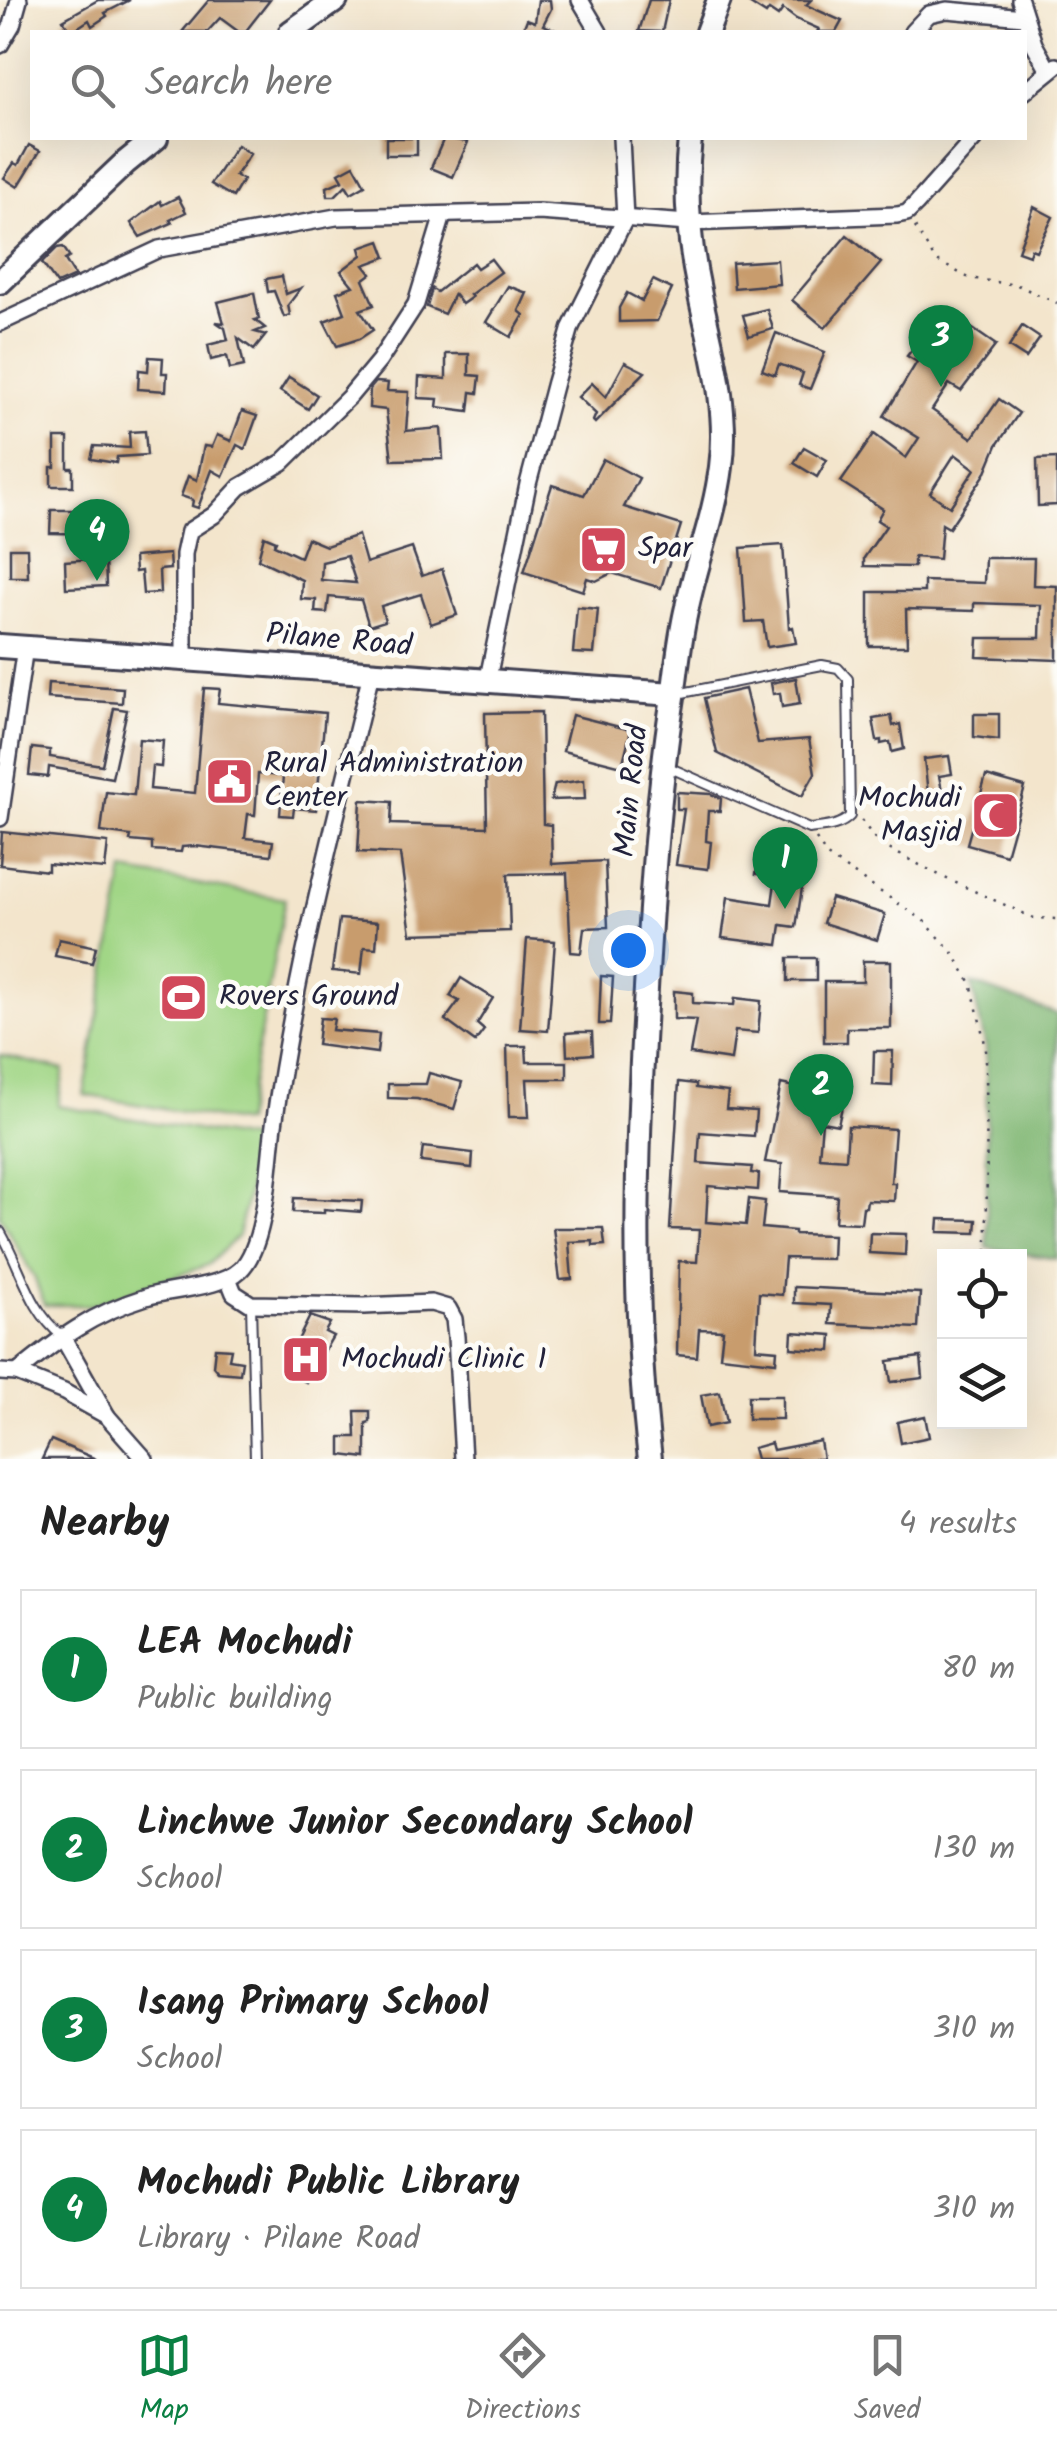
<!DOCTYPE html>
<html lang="en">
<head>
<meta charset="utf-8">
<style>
	body { margin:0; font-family:Kalam,sans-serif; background:#f6f6f6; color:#222 }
	.controls { position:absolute; right:30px; bottom:30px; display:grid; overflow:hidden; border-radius:0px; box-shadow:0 10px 40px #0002 }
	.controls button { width:90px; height:90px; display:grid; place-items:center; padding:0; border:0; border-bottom:2px solid #e0e0e0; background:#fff; color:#222; font:50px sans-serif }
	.you { position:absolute; left:628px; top:950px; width:35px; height:35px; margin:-25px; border:8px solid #fff; border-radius:50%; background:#1a73e8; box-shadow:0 0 0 15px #1a73e833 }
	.badge { display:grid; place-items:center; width:65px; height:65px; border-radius:50%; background:#0b8043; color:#fff; font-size:32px; font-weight:700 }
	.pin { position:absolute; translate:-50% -82px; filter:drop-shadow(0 2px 5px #0008) }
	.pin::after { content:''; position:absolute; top:52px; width:35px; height:30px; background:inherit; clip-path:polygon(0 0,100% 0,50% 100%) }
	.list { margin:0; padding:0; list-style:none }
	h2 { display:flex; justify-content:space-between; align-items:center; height:130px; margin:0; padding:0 40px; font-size:42px }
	h2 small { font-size:32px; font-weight:400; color:#767676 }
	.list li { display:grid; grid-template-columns:65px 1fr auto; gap:30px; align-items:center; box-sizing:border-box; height:160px; margin:0 20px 20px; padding:0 20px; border:2px solid #e0e0e0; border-radius:0px }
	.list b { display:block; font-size:38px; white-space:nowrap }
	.list p { margin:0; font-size:32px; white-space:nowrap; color:#767676 }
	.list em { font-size:32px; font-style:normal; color:#767676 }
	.icon { flex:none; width:55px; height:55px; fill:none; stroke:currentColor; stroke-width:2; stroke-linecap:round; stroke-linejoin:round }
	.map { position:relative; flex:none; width:1057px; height:1459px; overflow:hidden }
	.search { position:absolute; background:#fff; box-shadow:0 10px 40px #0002; left:30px; right:30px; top:30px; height:110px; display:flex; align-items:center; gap:25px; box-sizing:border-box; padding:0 35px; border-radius:0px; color:#767676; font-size:38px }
	.sheet { height:850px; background:#fff }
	nav { display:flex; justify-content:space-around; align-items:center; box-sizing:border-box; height:140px; border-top:2px solid #e0e0e0; background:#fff; font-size:28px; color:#767676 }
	nav a { display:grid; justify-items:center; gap:5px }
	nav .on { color:#0b8043 }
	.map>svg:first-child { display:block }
	.green { fill:#a1d686; stroke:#627c60; stroke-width:2.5 }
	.forest { fill:#80b773; stroke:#516c57; stroke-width:2.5 }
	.building { fill:#c89c6d; fill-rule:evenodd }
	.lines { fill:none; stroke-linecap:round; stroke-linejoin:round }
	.lane-casing { stroke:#413f51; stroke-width:12 }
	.street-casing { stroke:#413f51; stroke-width:20 }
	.secondary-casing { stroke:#413f51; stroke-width:28 }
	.path { stroke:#413f51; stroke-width:2.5; stroke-dasharray:2.5 8; stroke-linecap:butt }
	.lane { stroke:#fff; stroke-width:8 }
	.street { stroke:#fff; stroke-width:15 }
	.secondary { stroke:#fff; stroke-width:22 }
	.labels { text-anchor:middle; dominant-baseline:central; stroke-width:9; stroke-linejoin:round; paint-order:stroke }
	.poi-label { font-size:30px; fill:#22223b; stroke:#fdfcf7; text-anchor:start }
	.street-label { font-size:30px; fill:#22223b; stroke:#fdfcf7 }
</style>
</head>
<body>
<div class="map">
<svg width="1057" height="1459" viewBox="0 0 1057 1459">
	<rect width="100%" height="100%" fill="#fdfcf7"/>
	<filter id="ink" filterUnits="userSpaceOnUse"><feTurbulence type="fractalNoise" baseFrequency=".01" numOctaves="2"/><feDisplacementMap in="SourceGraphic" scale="20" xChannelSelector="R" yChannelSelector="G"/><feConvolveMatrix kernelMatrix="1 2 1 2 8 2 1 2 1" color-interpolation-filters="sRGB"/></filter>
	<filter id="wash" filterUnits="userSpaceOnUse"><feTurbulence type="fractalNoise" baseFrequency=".0048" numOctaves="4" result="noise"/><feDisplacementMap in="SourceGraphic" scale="40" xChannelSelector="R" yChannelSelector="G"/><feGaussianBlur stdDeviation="2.25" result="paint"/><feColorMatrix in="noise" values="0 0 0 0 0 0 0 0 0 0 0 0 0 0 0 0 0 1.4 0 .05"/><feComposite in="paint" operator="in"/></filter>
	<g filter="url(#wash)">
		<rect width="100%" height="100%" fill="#f3e5cc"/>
		<g class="green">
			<polygon points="124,871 285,899 244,1123 84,1095"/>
			<polygon points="0,1055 64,1070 58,1106 260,1141 238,1236 208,1265 93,1305 44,1305 35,1279 0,1216"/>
		</g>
		<polygon class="forest" points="971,983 1057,1014 1057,1259 987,1248 986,1048"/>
		<g id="blocks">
			<g class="building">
				<polygon points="98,0 130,0 105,13 107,16 92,26 89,20 71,32 63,20"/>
				<polygon points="209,0 270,0 245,32 239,32 220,18 207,32 182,32"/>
				<polygon points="538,0 550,0 551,9 543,25 561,32 522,32 527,19 535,22"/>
				<polygon points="649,0 669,0 662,32 639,31"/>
				<polygon points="744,0 811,0 806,5 842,21 836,32 817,32 819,29 796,19 783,9 778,16 769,10 766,14"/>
				<rect x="386" y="138" width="31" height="17"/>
				<polygon points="444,138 468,142 453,177 431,168"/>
				<polygon points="29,145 40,151 18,187 4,178 14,163 18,165"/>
				<polygon points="237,145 250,154 235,176 243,180 233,197 211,184"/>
				<polygon points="354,165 365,185 351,193 346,185 335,196 328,196 327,187 343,180 339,173"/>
				<polygon points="178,197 186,212 170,220 172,223 140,237 131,223 160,201 162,205"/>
				<polygon points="1034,207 1053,217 1036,251 1031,249 1029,255 1018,251"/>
				<polygon points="847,235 881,263 825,328 792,300"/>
				<polygon points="380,241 386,257 364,265 371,274 363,280 374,305 360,310 373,330 359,339 337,346 324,321 345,313 337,292 353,286 341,271 362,255 360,248"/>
				<polygon points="63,247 70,257 65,260 75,276 57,284 42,263 57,248"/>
				<polygon points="491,259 501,272 470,295 472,297 462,304 454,294 444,314 427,307 432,289 437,292 473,263 477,268"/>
				<polygon points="777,260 779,284 734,288 732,263"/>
				<polygon points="282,276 286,294 301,288 288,305 290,315 284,317 274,291 268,292 266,279"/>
				<polygon points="653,280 672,289 657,321 619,322 619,308 627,293 642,301"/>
				<polygon points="508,286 527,293 519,311 524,315 511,337 486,322"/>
				<polygon points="254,293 259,319 255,320 265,328 255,332 266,335 254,350 238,338 244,366 230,369 227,356 211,360 208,345 228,340 225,328 216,322 224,323 218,302"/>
				<polygon points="767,309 773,329 749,336 743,315"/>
				<path d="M944,309L996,345L961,391L949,384L932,410L972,438L999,399L1019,413L997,445L985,474L949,528L942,524L939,559L914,557V567L864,566V558L886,526L877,520L883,509L841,482L874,434L906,458L919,438L884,416L917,362L907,356ZM955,454L975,469L950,507L930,493Z"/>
				<polygon points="1022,326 1040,338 1026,358 1009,347"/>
				<polygon points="776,333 825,352 810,389 799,385 803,373 779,364 775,375 762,370"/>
				<polygon points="446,354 469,354 469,375 480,376 478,393 471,392 469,411 437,407 438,399 418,398 419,377 446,379"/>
				<polygon points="149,357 163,358 162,373 167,373 166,391 138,389 139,370 148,371"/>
				<polygon points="625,362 645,372 595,423 593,421 596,414 578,397 592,383 606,397"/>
				<polygon points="289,377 317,395 308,409 280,391"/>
				<polygon points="376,382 388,383 387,391 409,392 406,431 441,428 443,459 392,460 386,410 369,408 370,389"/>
				<polygon points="242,411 257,416 245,449 237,445 223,476 212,470 198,508 192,506 193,500 181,496 188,476 197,480 204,446 212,447 217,435 231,441"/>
				<polygon points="145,431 147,455 117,457 116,463 91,459 94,446 130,448 129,432"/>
				<polygon points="55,438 68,438 68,468 73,468 73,486 51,486 51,467 55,467"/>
				<polygon points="804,447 827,460 817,477 794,463"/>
				<polygon points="1057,458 1057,505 1038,506 1037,459"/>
				<polygon points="603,459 639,478 624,507 681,525 661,588 612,573 596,581 587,578 583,591 524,572 552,485 584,495"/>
				<polygon points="51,510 109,510 109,534 50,533"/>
				<path d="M358,535L366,563L412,548L422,576L442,569L457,615L431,624L421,594L381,606L385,621L369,626L361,600L329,597L327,613L315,612L316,600L301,599L302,580L258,559L264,536L276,541L274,545L300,557L307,538L326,546ZM347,556L356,583L321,580L322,562Z"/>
				<polygon points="783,545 789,628 793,627 796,643 767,647 763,621 746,622 741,548"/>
				<polygon points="10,548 27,548 28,577 10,577"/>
				<polygon points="169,554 170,569 159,570 160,593 143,594 141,571 135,572 134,557"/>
				<polygon points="105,558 106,586 66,588 65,561"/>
				<polygon points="985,558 1034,558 1033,585 1057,586 1057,660 977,657 978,638 1040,638 1041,605 974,603 974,611 906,609 907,646 869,646 869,592 924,592 924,581 984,583"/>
				<polygon points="577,607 598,609 594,654 573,653"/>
				<polygon points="796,678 800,704 782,707 780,693 773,694 771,683"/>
				<polygon points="48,683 123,688 122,703 47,698"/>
				<polygon points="204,688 220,689 218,703 325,713 316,810 294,808 293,816 280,815 283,776 258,774 255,815 248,814 245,838 273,841 271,855 195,846 182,847 181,852 152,850 152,843 130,841 131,836 101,832 106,792 134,795 139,739 163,741 161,767 152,766 150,789 195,793"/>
				<polygon points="745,689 758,743 809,739 815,773 802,796 717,753 704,698"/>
				<polygon points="114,708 127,710 112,778 49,767 48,777 29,775 32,748 50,750 50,757 102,765"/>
				<polygon points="541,712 543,824 551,825 552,864 605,861 608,927 584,928 581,953 571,952 567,873 508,874 510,931 411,934 400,854 358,852 361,800 392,802 391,824 487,827 485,713"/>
				<polygon points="974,714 999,714 999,740 974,737"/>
				<polygon points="572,715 631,730 622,766 563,751"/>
				<polygon points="891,716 893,726 900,724 904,749 892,752 890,742 881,744 881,740 877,741 873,719"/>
				<polygon points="949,756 952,774 939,776 944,800 929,802 924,759"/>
				<polygon points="986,776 1025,787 1006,855 967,844"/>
				<polygon points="584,780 585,799 551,800 555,784"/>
				<polygon points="677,792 711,794 721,798 720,811 708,811 706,841 711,842 708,869 676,865 684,809 677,809"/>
				<polygon points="2,832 108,843 105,869 48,864 48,871 0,865"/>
				<polygon points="760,844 784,847 782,858 806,862 796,927 781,925 778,945 722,938 728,897 772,904 776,876 756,874"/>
				<polygon points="831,898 885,914 877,940 823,923"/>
				<polygon points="339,919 378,922 376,948 364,947 361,974 332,971"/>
				<polygon points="59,939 96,947 92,963 55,956"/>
				<polygon points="527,939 555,941 548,1031 520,1029"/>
				<rect x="788" y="958" width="28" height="23"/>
				<polygon points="863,961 891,961 891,1028 847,1028 847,1042 824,1042 824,982 863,982"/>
				<polygon points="601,976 613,977 610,1024 599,1024"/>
				<polygon points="461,978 493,998 477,1024 484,1030 475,1042 445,1020 459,1001 450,996"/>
				<polygon points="674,991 693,993 693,1003 734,1005 735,998 761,1001 758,1033 735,1031 731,1060 690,1054 696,1020 674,1019"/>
				<polygon points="320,1018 334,1019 332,1030 379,1034 377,1053 317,1045"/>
				<polygon points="579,1032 592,1032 593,1054 567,1056 566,1033"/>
				<polygon points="507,1046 526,1046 527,1062 567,1062 567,1079 527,1079 529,1117 509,1117"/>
				<polygon points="874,1051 893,1051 892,1086 873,1085"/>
				<polygon points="429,1073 462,1082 454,1109 417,1099 388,1098 388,1084 426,1084"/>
				<polygon points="679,1082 696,1084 696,1088 728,1092 726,1109 756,1111 754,1136 700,1132 698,1163 752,1167 751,1173 759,1174 758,1190 708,1186 706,1222 746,1225 749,1199 765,1201 762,1228 794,1231 794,1234 833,1235 832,1259 785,1258 782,1295 759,1293 756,1348 777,1350 776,1362 720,1356 723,1330 699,1329 697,1357 677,1355 679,1261 697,1262 699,1230 670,1229"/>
				<polygon points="781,1084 844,1098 838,1125 822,1122 819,1157 846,1159 848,1126 895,1129 891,1183 895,1183 894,1201 867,1200 866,1207 863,1207 861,1223 835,1222 837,1196 780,1192 782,1164 765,1162"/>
				<polygon points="423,1147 473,1153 472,1168 421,1162"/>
				<polygon points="294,1198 362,1201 361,1212 324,1209 324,1213 293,1212"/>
				<polygon points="939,1219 977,1220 976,1233 938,1232"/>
				<polygon points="553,1228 603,1228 605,1245 593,1246 593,1241 569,1242 572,1279 560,1280"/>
				<polygon points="870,1233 906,1234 905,1255 869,1253"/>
				<polygon points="794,1287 920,1293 918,1328 830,1324 831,1305 794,1303"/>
				<polygon points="310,1316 330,1323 325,1332 333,1336 306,1382 283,1370"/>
				<polygon points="792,1332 832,1335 831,1351 791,1348"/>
				<polygon points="215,1348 231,1349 229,1359 242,1361 240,1374 218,1372 213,1366"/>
				<polygon points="921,1357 923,1378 891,1382 888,1361"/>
				<polygon points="720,1392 726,1423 707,1427 701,1395"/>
				<rect x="748" y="1396" width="34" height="23"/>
				<polygon points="355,1411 370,1411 370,1422 366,1423 366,1458 341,1455 341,1437 356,1437"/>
				<polygon points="925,1416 929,1437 901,1443 897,1422"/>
				<polygon points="51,1440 96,1459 42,1459"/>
				<polygon points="820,1441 823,1459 756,1459 753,1448 771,1443 773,1450"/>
			</g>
		</g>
	</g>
	<g filter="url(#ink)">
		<use href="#blocks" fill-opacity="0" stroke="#413f51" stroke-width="2.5"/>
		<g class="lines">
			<defs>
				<g id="lane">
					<path d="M666,766L809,829C823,827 840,827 850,816L848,679L838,668L822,665L677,694"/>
					<path d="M0,1231C21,1266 29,1310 62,1336"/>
					<polyline points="251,1304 255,1459"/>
				</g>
				<g id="street">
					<polyline points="580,0 599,32"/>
					<polyline points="1020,0 1034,44 1049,71"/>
					<polyline points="912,32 929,14 947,10 1024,17"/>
					<polyline points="0,45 12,25 19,0"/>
					<polyline points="1024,92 1056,66"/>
					<polyline points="0,323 159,249 336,217 539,212 688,223 897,215 907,213 916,204 975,138"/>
					<polyline points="184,658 184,554 189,531 214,515 240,487 283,462 349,397 379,361 416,304 443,215"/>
					<polyline points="487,683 528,484 555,382 571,327 625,219 621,138"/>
					<polyline points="0,818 25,647"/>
					<polyline points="228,1278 234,1293 251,1304 364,1306 431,1303 448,1308 454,1319 456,1337 463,1459"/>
					<path d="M0,1372L17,1373C60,1338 91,1314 146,1297C171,1289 221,1288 240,1270C267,1245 269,1161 274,1125C295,972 335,822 371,673"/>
					<polyline points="17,1373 64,1392 107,1416 62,1336"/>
					<polyline points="107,1416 145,1459"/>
				</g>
				<g id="secondary">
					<polyline points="291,32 336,0"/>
					<polyline points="707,32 719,0"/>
					<polyline points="0,282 125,163 156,138"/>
					<polyline points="0,646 673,694"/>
					<path d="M650,1459C632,1307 636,1158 645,1006C651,902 657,799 673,697C677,667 680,636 687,607C697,560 715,515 721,467C729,409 712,352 700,295C689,244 684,190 690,138"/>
				</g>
			</defs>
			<use href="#lane" class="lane-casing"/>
			<use href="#street" class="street-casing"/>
			<use href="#secondary" class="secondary-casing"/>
			<g class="path">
				<polyline points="915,227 935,260 969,278 1017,285 1057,303"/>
				<polyline points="861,820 879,844 945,878 1034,918 1057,919"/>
				<polyline points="816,839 827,856 923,920 951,950 971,983 986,1048 987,1254"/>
			</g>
			<use href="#lane" class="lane"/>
			<use href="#street" class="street"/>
			<use href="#secondary" class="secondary"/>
		</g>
	</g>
	<defs>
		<symbol id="supermarket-square" viewBox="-11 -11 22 22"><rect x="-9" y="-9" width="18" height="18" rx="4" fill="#d1495b" stroke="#fdfcf7"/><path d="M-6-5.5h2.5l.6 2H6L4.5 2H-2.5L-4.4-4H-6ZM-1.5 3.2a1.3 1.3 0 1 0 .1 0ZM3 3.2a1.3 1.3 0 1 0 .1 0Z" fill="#fff"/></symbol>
		<symbol id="civic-square" viewBox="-11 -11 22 22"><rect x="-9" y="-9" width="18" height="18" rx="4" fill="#d1495b" stroke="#fdfcf7"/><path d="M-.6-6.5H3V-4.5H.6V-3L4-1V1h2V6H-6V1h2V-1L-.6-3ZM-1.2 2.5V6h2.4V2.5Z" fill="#fff"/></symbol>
		<symbol id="mosque-square" viewBox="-11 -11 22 22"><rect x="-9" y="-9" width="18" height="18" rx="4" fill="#d1495b" stroke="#fdfcf7"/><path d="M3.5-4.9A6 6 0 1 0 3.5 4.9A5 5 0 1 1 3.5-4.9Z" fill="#fff"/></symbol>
		<symbol id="stadium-square" viewBox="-11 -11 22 22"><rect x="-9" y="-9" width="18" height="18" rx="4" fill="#d1495b" stroke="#fdfcf7"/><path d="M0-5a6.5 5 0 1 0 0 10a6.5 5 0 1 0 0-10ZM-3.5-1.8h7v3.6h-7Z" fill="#fff"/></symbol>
		<symbol id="hospital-square" viewBox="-11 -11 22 22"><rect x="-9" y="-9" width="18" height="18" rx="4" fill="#d1495b" stroke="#fdfcf7"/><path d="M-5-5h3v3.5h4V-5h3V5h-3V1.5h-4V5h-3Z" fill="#fff"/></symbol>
	</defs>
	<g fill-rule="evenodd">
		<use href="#supermarket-square" x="576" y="522" width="55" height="55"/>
		<use href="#civic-square" x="202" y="754" width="55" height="55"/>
		<use href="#mosque-square" x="968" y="788" width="55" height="55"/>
		<use href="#stadium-square" x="156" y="970" width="55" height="55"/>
		<use href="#hospital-square" x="278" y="1332" width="55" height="55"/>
	</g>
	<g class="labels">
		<g class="poi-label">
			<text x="638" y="549">Spar</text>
			<text x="264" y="764">Rural Administration<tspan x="264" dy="34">Center</tspan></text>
			<text x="961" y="799" text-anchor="end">Mochudi<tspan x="961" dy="34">Masjid</tspan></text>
			<text x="219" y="997">Rovers Ground</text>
			<text x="341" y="1360">Mochudi Clinic 1</text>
		</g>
		<g class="street-label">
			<text transform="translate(339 641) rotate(5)">Pilane Road</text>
			<text transform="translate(632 791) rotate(-84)">Main Road</text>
		</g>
	</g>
</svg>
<div class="controls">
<button><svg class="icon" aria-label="locate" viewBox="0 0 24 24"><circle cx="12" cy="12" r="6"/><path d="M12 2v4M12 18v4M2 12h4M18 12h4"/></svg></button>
<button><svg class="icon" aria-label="layers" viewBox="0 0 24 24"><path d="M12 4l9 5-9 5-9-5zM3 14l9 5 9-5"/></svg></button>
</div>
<div class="you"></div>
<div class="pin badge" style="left:785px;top:909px">1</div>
<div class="pin badge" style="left:821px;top:1136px">2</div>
<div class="pin badge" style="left:941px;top:387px">3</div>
<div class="pin badge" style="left:97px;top:581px">4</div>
<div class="search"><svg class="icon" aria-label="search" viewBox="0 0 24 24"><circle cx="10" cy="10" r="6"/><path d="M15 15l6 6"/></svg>Search here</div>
</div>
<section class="sheet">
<h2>Nearby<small>4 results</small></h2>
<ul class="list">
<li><span class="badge">1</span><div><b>LEA Mochudi</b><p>Public building</p></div><em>80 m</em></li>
<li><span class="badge">2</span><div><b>Linchwe Junior Secondary School</b><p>School</p></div><em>130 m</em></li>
<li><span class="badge">3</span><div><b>Isang Primary School</b><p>School</p></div><em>310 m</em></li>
<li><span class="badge">4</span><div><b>Mochudi Public Library</b><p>Library · Pilane Road</p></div><em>310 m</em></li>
</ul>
</section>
<nav>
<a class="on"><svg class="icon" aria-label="map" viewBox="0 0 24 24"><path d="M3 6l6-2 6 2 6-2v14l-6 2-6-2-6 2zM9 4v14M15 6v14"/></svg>Map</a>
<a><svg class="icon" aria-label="directions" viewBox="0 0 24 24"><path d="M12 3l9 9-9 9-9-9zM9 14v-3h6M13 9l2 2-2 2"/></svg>Directions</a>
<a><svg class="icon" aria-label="saved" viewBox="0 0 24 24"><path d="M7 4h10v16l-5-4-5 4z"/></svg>Saved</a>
</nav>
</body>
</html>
